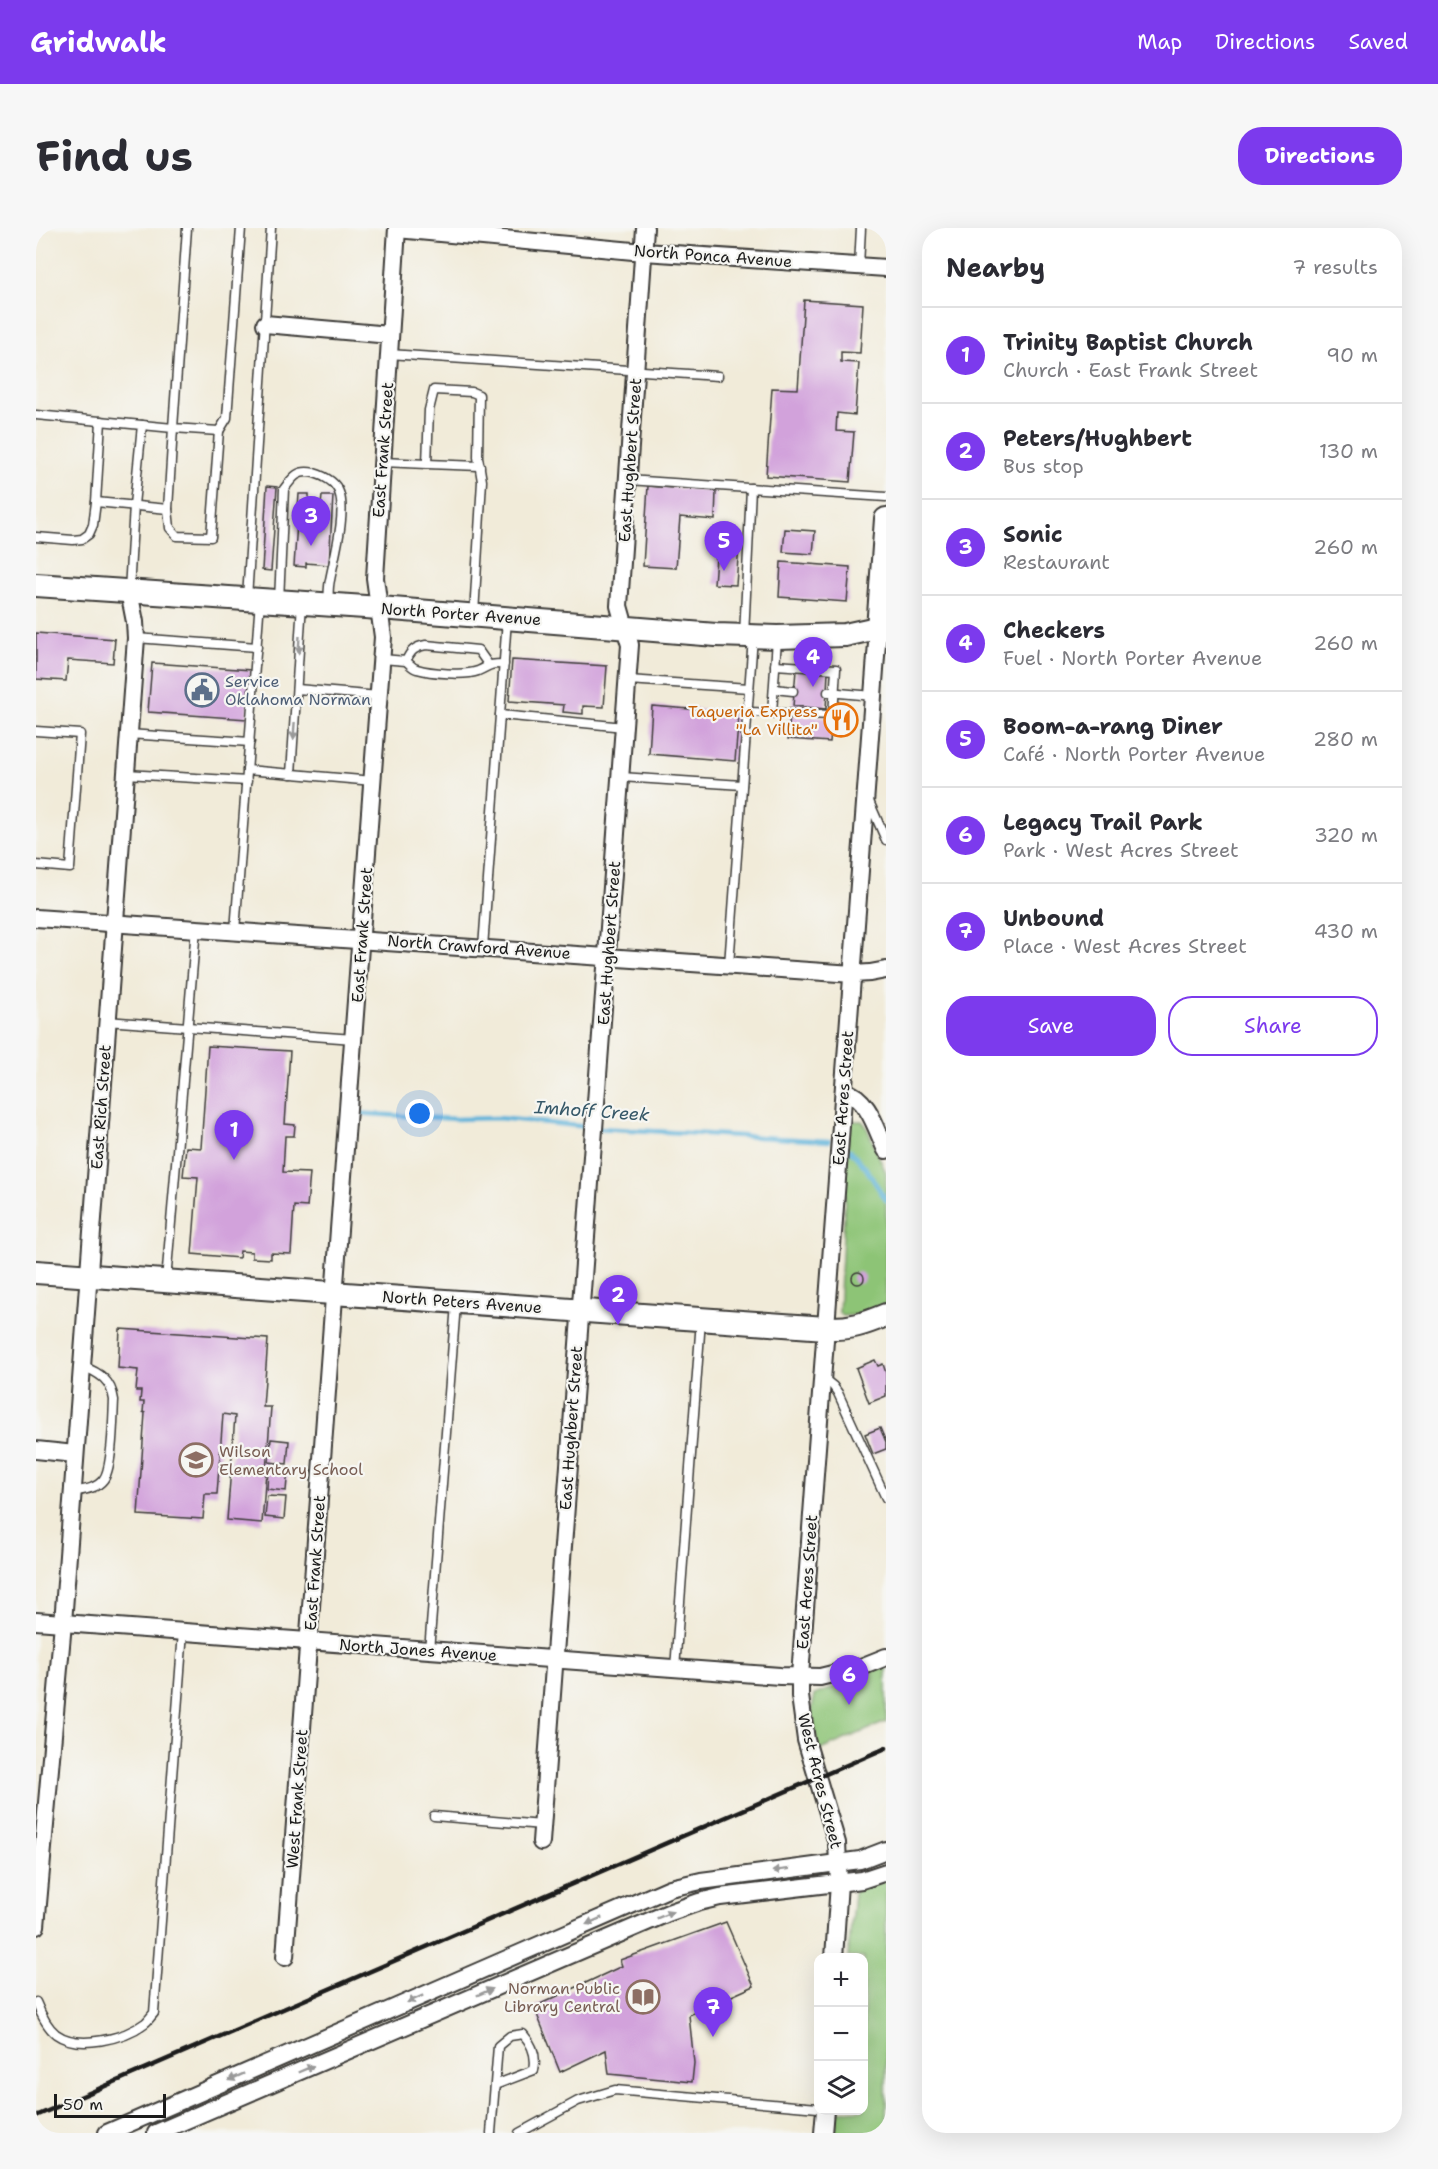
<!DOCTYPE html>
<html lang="en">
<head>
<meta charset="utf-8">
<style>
	body { margin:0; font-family:"Shantell Sans",sans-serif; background:#f7f7f7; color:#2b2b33 }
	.controls { position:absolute; right:18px; bottom:18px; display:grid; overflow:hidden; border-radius:12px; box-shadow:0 6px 24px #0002 }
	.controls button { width:54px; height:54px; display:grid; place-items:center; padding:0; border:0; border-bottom:2px solid #e1e1e2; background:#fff; color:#2b2b33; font:30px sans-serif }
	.scale { position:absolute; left:18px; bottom:15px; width:112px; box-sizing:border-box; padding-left:6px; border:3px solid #1c1c1c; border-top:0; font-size:16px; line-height:21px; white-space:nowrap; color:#1c1c1c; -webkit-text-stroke:4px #f6f6f2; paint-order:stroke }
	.you { position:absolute; left:384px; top:886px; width:21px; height:21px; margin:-15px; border:4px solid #fff; border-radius:50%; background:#1a73e8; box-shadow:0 0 0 9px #1a73e833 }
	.badge { display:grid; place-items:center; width:39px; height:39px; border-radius:50%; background:#7c3aed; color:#fff; font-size:20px; font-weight:700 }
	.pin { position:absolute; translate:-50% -50px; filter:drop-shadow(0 2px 3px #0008) }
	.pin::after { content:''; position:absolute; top:32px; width:21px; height:18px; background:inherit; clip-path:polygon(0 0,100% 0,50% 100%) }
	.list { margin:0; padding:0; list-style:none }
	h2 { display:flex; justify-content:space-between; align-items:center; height:78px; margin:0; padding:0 24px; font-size:26px }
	h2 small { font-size:20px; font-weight:400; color:#7c7c81 }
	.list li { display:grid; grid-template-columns:39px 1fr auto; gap:18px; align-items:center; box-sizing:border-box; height:96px; padding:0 24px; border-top:2px solid #e1e1e2 }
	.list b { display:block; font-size:22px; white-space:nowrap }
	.list p { margin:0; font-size:20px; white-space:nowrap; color:#7c7c81 }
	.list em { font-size:20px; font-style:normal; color:#7c7c81 }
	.actions { display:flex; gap:12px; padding:18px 24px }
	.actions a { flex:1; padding:14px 0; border:2px solid #7c3aed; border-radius:24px; text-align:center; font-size:21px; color:#7c3aed }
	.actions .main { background:#7c3aed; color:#fff }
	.icon { flex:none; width:33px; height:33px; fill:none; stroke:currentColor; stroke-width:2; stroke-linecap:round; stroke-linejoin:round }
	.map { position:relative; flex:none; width:850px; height:1905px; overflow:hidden; border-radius:24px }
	header { display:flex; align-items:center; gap:36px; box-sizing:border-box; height:84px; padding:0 30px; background:#7c3aed; color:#fff }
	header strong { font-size:28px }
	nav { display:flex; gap:33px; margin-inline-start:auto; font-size:21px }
	.intro { display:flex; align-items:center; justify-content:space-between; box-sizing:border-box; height:144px; padding:0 36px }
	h1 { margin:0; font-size:42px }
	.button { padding:15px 27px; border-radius:24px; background:#7c3aed; color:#fff; font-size:21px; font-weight:700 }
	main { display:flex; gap:36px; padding:0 36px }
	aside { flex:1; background:#fff; border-radius:24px; box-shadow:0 6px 24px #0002 }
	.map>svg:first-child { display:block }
	.green { fill:#8dc476; stroke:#547049; stroke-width:1.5 }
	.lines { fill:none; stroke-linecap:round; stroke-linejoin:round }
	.stream { stroke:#5db3da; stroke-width:4.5 }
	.building { fill:#d2a2db }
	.lane-casing { stroke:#3c3b38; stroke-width:11 }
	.street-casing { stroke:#3c3b38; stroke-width:20 }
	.secondary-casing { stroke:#3c3b38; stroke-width:26 }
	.lane { stroke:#fff; stroke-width:8 }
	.street { stroke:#fff; stroke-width:16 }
	.secondary { stroke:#fff; stroke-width:22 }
	.rail { stroke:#1c1c1c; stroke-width:4.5 }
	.oneway { fill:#999 }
	.labels { text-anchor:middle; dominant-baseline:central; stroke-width:4.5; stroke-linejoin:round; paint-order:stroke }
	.street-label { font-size:16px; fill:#1c1c1c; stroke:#f6f6f2 }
	.service-label { font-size:16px; fill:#4e5e75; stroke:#f6f6f2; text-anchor:start }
	.food-label { font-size:16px; fill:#c56008; stroke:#f6f6f2; text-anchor:end }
	.education-label { font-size:16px; fill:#785e54; stroke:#f6f6f2; text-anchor:start }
	.water-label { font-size:18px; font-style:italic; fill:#365868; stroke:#f6f6f2 }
</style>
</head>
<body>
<header>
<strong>Gridwalk</strong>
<nav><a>Map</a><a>Directions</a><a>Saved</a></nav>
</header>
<div class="intro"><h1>Find us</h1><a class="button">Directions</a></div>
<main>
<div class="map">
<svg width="850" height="1905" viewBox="0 0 850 1905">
	<rect width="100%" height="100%" fill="#f6f6f2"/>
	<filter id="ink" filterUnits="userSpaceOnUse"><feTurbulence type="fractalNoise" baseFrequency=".0167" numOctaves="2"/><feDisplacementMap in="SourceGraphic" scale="12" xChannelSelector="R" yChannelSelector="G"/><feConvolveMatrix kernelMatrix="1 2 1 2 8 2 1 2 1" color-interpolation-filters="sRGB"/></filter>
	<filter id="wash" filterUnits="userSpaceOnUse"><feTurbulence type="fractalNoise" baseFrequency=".008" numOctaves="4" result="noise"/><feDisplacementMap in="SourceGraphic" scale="24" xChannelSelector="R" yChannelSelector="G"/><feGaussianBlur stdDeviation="1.35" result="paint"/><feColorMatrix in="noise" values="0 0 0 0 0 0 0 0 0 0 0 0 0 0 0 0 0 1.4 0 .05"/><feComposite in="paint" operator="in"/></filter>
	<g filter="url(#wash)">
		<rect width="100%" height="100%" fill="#f1ebd9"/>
		<g class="green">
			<polygon points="817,893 826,893 830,898 850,945 850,1076 821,1087 807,1088 803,1085 812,910 813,900"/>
			<polygon points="850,1437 850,1494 782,1523 776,1480 779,1467"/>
			<polygon points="850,1649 850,1905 799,1905 801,1883 828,1882 828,1730 812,1729 818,1665 822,1660"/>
		</g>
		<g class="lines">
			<g class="stream">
				<polyline points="317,885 420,891 462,890 553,899"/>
				<polyline points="562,900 793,913"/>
				<polyline points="814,922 829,939 850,972"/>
			</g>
		</g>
		<g id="blocks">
			<g class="building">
				<polygon points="768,72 827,76 824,125 805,124 805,134 823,135 819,187 801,185 800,203 818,204 814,254 730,248 736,160 762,161"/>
				<polygon points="231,258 241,259 235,343 226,342"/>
				<polygon points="612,258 680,263 679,292 644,289 640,340 607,338"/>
				<polygon points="263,266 273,266 273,276 285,277 286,268 297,268 293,337 270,335 270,339 258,338"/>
				<polygon points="749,301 779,303 777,326 747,324"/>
				<polygon points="682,302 704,303 700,357 678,356"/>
				<polygon points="745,334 814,339 811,374 743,369"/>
				<polygon points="0,405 79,411 77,435 32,432 30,453 0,451"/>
				<polygon points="476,432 571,438 568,479 547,478 547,486 527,484 528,477 473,473"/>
				<polygon points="116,435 215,442 211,491 112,484"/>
				<polygon points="760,442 792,444 790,481 757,478"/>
				<polygon points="616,478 703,485 699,533 613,526"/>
				<polygon points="754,487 796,490 794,514 752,511"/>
				<polygon points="172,818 254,823 249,896 259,897 258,908 249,908 247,944 274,945 271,979 258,978 255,1026 235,1025 235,1031 216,1030 216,1024 204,1023 203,1030 156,1026 162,949 147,948 150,919 165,920"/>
				<circle cx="822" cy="1050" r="6"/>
				<polygon points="84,1101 232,1111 227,1179 235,1179 226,1295 191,1292 199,1188 187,1186 181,1266 169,1266 167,1291 102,1287 109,1185 107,1184 108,1174 104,1174 105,1163 100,1163 102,1142 82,1140"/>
				<polygon points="839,1132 842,1138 847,1136 850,1145 850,1168 833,1175 820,1140"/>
				<polygon points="844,1200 850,1214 850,1221 837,1226 829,1206"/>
				<polygon points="235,1211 253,1213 251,1236 233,1234"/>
				<polygon points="232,1239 252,1240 250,1263 231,1261"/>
				<polygon points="231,1268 250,1269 248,1291 229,1289"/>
				<polygon points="690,1694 718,1758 653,1787 658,1835 656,1854 573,1846 570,1822 524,1844 498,1779 586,1738 584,1732"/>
			</g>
		</g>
	</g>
	<g filter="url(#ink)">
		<use href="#blocks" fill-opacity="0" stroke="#3c3b38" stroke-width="1.5"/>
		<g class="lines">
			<defs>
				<g id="lane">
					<polyline points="151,0 137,200 183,203 191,190 205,0"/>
					<polyline points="823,38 825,0"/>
					<polyline points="353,126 682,148"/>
					<polyline points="0,187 106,197 98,277 93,363"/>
					<polyline points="106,197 137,200 132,281"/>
					<polyline points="346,234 391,236 393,182 398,162 436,164 443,167 442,229 446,253 438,386"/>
					<polyline points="391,236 444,238"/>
					<polyline points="592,252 850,269"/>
					<polyline points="60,274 132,281 134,300 141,308 175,309 183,203"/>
					<polyline points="0,309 37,312 46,311 53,306 57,297 60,274 65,193"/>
					<polyline points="211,370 235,0"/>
					<path d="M243,373L248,261C257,249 262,241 278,245C288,248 299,253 303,264C311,285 298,330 294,352C292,360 293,368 292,376"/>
					<polyline points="708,408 715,260"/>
					<polyline points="100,410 221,419"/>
					<path d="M346,431L370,433C374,436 376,440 381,441C394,445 429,448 442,443C456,437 451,436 468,436"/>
					<path d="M370,433C375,422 379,419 390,417L442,422L452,436"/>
					<polyline points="592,452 713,460"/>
					<polyline points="261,461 343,468"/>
					<polyline points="738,461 757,463"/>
					<polyline points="792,464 837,468"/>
					<polyline points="712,484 797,487 800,441 739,437"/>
					<polyline points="736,485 741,411"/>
					<polyline points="464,487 588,499"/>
					<polyline points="0,503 44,506 34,640 0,637"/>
					<polyline points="92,506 214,514"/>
					<polyline points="211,542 337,553"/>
					<polyline points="90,546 211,553"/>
					<polyline points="255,546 266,375"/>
					<polyline points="585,549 706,557"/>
					<polyline points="832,571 850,612"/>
					<polyline points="199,703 224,372"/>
					<polyline points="447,720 471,391"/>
					<polyline points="693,737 717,409"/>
					<polyline points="70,793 318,811"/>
					<polyline points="130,1053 160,700"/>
					<polyline points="787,1150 797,1158 802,1165 850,1270"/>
					<path d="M37,1264C47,1262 60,1261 67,1252C77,1241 77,1189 78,1172C75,1152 64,1145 46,1138"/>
					<polyline points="393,1423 420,1076"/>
					<polyline points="639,1441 665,1092"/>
					<polyline points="398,1588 506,1597"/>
					<path d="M0,1774C4,1784 11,1799 20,1806C42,1822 88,1811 109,1795C112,1793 115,1788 118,1785L147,1404"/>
					<path d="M455,1905L462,1818L474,1808L487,1806C496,1816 501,1828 498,1842L459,1857"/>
					<polyline points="483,1905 542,1873 579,1862 782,1880"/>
				</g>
				<g id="street">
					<polyline points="361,1 608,24 850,40"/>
					<polyline points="229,96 354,107"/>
					<polyline points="0,690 817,746 834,745 850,742"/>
					<path d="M808,863C833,870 840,901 850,922"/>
					<polyline points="0,1222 39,1226"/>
					<polyline points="0,1393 744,1448 784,1449 825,1439 850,1429"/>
					<polyline points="505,1614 594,417 583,378 609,0"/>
					<polyline points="0,1698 27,1395 100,410 99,394 93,363"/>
					<polyline points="249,1729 347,409 339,350 361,0"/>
					<polyline points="798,1730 803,1655 801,1615 770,1512 764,1468 764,1448 842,401"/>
					<polyline points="71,1905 634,1660 665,1653 824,1632 850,1622"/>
					<polyline points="120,1905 632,1685 663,1674 684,1669 826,1652 850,1644"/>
					<polyline points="787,1905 789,1882"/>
				</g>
				<g id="secondary">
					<polyline points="0,357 344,380 680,407 741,409 809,407 850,398"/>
					<polyline points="842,401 850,291"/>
					<path d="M0,1044L790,1100C815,1101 828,1096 850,1087"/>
				</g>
			</defs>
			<use href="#lane" class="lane-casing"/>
			<use href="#street" class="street-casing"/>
			<use href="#secondary" class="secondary-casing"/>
			<use href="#lane" class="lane"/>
			<use href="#street" class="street"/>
			<use href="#secondary" class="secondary"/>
			<polyline class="rail" points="0,1888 850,1520"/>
		</g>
		<defs><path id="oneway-solid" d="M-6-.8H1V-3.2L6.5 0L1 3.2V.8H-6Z" transform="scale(1.5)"/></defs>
		<g class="oneway">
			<use href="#oneway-solid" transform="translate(263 417) rotate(93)"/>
			<use href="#oneway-solid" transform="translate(258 503) rotate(94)"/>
			<use href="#oneway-solid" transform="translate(745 1642) rotate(173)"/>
			<use href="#oneway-solid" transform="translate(629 1687) rotate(-22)"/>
			<use href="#oneway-solid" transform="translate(558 1693) rotate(156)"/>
			<use href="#oneway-solid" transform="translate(449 1764) rotate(-23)"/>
			<use href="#oneway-solid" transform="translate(379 1771) rotate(156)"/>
			<use href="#oneway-solid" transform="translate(270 1841) rotate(-23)"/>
			<use href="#oneway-solid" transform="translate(200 1849) rotate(156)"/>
		</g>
	</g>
	<defs>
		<symbol id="civic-ring" viewBox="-11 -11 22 22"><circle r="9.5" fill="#f6f6f2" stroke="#5c6f8a" stroke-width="1.5"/><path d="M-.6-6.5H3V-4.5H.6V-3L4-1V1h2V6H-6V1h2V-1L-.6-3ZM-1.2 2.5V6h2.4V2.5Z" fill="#5c6f8a"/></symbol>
		<symbol id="restaurant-ring" viewBox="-11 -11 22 22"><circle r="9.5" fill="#f6f6f2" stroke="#e8710a" stroke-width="1.5"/><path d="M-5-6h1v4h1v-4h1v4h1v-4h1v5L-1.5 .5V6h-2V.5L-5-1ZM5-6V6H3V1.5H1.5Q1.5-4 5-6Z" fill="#e8710a"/></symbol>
		<symbol id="school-ring" viewBox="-11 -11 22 22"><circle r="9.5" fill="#f6f6f2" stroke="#8d6e63" stroke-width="1.5"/><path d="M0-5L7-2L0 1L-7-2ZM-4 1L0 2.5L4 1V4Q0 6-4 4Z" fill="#8d6e63"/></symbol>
		<symbol id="library-ring" viewBox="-11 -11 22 22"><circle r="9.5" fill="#f6f6f2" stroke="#8d6e63" stroke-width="1.5"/><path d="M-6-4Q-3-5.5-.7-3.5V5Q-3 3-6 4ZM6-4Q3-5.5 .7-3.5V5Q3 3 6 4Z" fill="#8d6e63"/></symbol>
	</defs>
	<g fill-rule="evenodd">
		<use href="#civic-ring" x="147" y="443" width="38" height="38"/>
		<use href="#restaurant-ring" x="786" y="473" width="38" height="38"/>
		<use href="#school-ring" x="141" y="1213" width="38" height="38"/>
		<use href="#library-ring" x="588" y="1750" width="38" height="38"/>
	</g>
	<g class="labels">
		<g class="street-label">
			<text transform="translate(677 28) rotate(4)">North Ponca Avenue</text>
			<text transform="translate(347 222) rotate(-86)">East Frank Street</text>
			<text transform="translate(594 232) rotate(-86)">East Hughbert Street</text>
			<text transform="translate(425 386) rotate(4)">North Porter Avenue</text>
			<text transform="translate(326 707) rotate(-86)">East Frank Street</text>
			<text transform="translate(573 715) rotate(-86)">East Hughbert Street</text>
			<text transform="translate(443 719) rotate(4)">North Crawford Avenue</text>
			<text transform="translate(807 870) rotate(-86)">East Acres Street</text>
			<text transform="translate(65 879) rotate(-86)">East Rich Street</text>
			<text transform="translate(426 1074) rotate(4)">North Peters Avenue</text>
			<text transform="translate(535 1200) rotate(-86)">East Hughbert Street</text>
			<text transform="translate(279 1335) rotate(-86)">East Frank Street</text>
			<text transform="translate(771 1354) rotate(-86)">East Acres Street</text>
			<text transform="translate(382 1422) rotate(4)">North Jones Avenue</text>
			<text transform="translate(784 1553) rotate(76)">West Acres Street</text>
			<text transform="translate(261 1571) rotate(-86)">West Frank Street</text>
		</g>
		<g class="service-label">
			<text x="189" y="453">Service<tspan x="189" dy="18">Oklahoma Norman</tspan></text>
		</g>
		<g class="food-label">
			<text x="782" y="483">Taqueria Express<tspan x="782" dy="18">"La Villita"</tspan></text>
		</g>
		<g class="education-label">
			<text x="183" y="1223">Wilson<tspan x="183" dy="18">Elementary School</tspan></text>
			<text x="584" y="1760" text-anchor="end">Norman Public<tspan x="584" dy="18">Library Central</tspan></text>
		</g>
		<g class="water-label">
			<text transform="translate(556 883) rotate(4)">Imhoff Creek</text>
		</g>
	</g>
</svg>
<div class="controls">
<button>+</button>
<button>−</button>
<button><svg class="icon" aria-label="layers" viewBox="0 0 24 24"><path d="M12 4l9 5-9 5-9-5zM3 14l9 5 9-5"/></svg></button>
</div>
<div class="scale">50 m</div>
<div class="you"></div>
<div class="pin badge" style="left:198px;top:932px">1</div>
<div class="pin badge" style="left:582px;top:1097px">2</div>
<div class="pin badge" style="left:275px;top:318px">3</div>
<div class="pin badge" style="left:777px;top:459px">4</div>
<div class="pin badge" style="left:688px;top:343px">5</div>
<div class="pin badge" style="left:813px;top:1477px">6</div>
<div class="pin badge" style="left:677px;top:1809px">7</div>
</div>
<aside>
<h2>Nearby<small>7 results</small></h2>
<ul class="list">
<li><span class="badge">1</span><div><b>Trinity Baptist Church</b><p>Church · East Frank Street</p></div><em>90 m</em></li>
<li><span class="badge">2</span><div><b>Peters/Hughbert</b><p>Bus stop</p></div><em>130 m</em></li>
<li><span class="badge">3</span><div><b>Sonic</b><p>Restaurant</p></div><em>260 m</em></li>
<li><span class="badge">4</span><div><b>Checkers</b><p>Fuel · North Porter Avenue</p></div><em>260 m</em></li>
<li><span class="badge">5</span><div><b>Boom-a-rang Diner</b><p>Café · North Porter Avenue</p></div><em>280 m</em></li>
<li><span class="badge">6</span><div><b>Legacy Trail Park</b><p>Park · West Acres Street</p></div><em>320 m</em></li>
<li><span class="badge">7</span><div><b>Unbound</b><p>Place · West Acres Street</p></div><em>430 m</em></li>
</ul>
<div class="actions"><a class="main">Save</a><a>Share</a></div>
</aside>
</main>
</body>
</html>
